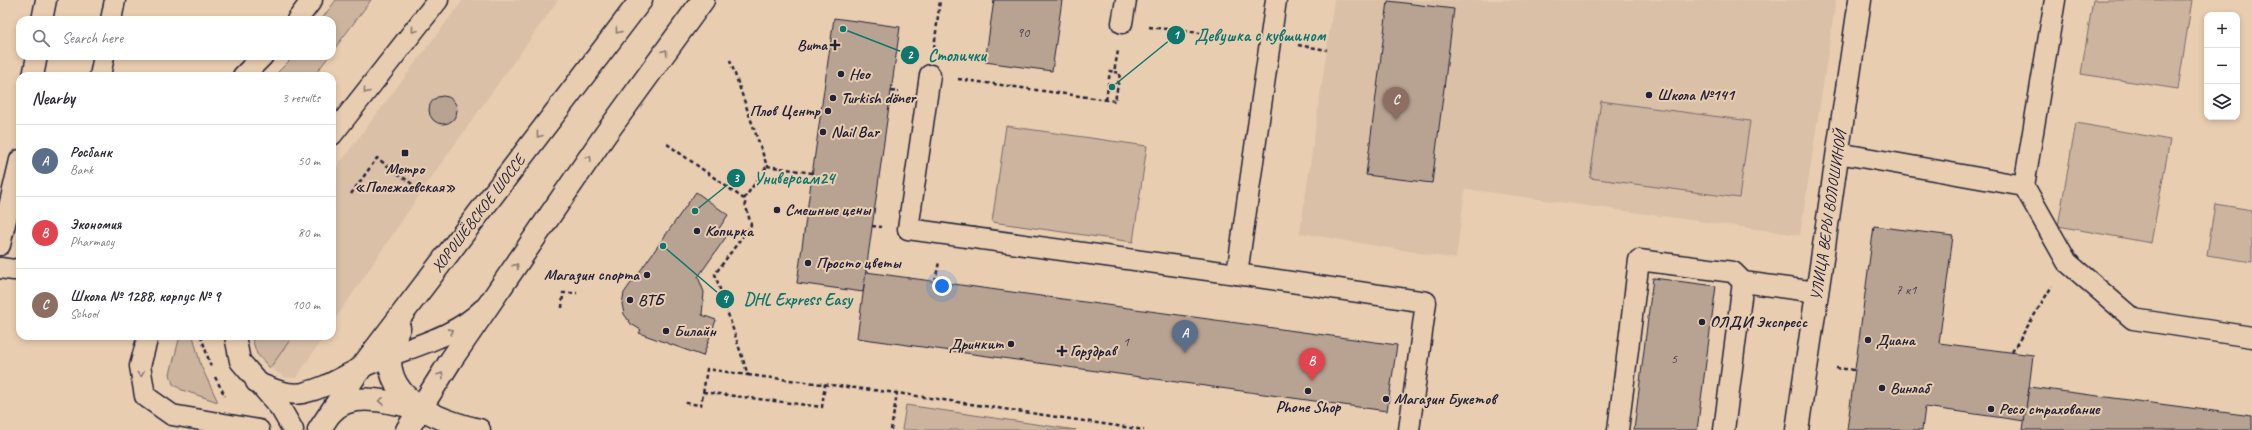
<!DOCTYPE html>
<html lang="en">
<head>
<meta charset="utf-8">
<style>
	body { margin:0; font-family:Caveat,sans-serif; background:#f2f2f3; color:#2b2b33 }
	.controls { position:absolute; right:12px; top:12px; display:grid; overflow:hidden; border-radius:8px; box-shadow:0 2px 6px #0003 }
	.controls button { width:36px; height:36px; display:grid; place-items:center; padding:0; border:0; border-bottom:1px solid #e1e1e2; background:#fff; color:#2b2b33; font:20px sans-serif }
	.you { position:absolute; left:942px; top:286px; width:14px; height:14px; margin:-10px; border:3px solid #fff; border-radius:50%; background:#1a73e8; box-shadow:0 0 0 6px #1a73e833 }
	.badge { display:grid; place-items:center; width:26px; height:26px; border-radius:50%; background:#0b8043; color:#fff; font-size:13px; font-weight:700 }
	.pin { position:absolute; translate:-50% -33px; filter:drop-shadow(0 1px 2px #0008) }
	.pin::after { content:''; position:absolute; top:21px; width:14px; height:12px; background:inherit; clip-path:polygon(0 0,100% 0,50% 100%) }
	.list { margin:0; padding:0; list-style:none }
	h2 { display:flex; justify-content:space-between; align-items:center; height:52px; margin:0; padding:0 16px; font-size:17px }
	h2 small { font-size:13px; font-weight:400; color:#7c7c81 }
	.list li { display:grid; grid-template-columns:26px 1fr auto; gap:12px; align-items:center; box-sizing:border-box; height:72px; padding:0 16px; border-top:1px solid #e1e1e2 }
	.list b { display:block; font-size:15px; white-space:nowrap }
	.list p { margin:0; font-size:13px; white-space:nowrap; color:#7c7c81 }
	.list em { font-size:13px; font-style:normal; color:#7c7c81 }
	.icon { flex:none; width:22px; height:22px; fill:none; stroke:currentColor; stroke-width:2; stroke-linecap:round; stroke-linejoin:round }
	.map { position:relative; flex:none; width:2252px; height:430px; overflow:hidden }
	.search { position:absolute; background:#fff; box-shadow:0 2px 6px #0003; left:16px; top:16px; width:320px; height:44px; display:flex; align-items:center; gap:10px; box-sizing:border-box; padding:0 14px; border-radius:12px; color:#7c7c81; font-size:15px }
	.panel { position:absolute; background:#fff; box-shadow:0 2px 6px #0003; left:16px; top:72px; width:320px; height:268px; border-radius:12px }
	.map>svg:first-child { display:block }
	.built { fill:#dac0a7 }
	.green { fill:#ccb49f; stroke:#776b6d }
	.building { fill:#b8a393; stroke:#22223b }
	.lines { fill:none; stroke-linecap:round; stroke-linejoin:round }
	.lane-casing { stroke:#22223b; stroke-width:23 }
	.street-casing { stroke:#22223b; stroke-width:25 }
	.secondary-casing { stroke:#22223b; stroke-width:25 }
	.path { stroke:#22223b; stroke-width:2.5; stroke-dasharray:4 3; stroke-linecap:butt }
	.lane { stroke:#e9cdb0; stroke-width:20 }
	.street { stroke:#e9cdb0; stroke-width:22 }
	.secondary { stroke:#e9cdb0; stroke-width:22 }
	.oneway { stroke:#867876 }
	.poi-dot { fill:#22223b; stroke:#e9cdb0; stroke-width:1.5 }
	.labels { text-anchor:middle; dominant-baseline:central; stroke-width:4; stroke-linejoin:round; paint-order:stroke }
	.number-label { font-size:14px; fill:#484251 }
	.poi-label { font-size:16px; font-weight:bold; fill:#22223b; stroke:#e9cdb0; text-anchor:start }
	.street-label { font-size:16px; fill:#22223b; stroke:#e9cdb0 }
	.leader { fill:none; stroke:#0f766e; stroke-width:1.5 }
	.callout-dot { fill:#0f766e; stroke:#e9cdb0; stroke-width:1.5 }
	.mark-label { font-size:12px; text-anchor:middle; font-weight:bold; fill:#fff }
	.callout-label { font-size:17px; text-anchor:middle; font-weight:bold; fill:#0f766e; stroke:#e9cdb0; stroke-width:4; stroke-linejoin:round; paint-order:stroke }
</style>
</head>
<body>
<div class="map">
<svg width="2252" height="430" viewBox="0 0 2252 430">
	<rect width="100%" height="100%" fill="#e9cdb0"/>
	<filter id="ink" filterUnits="userSpaceOnUse"><feTurbulence type="fractalNoise" baseFrequency=".025" numOctaves="2"/><feDisplacementMap in="SourceGraphic" scale="8" xChannelSelector="R" yChannelSelector="G"/><feConvolveMatrix kernelMatrix="1 2 1 2 8 2 1 2 1" color-interpolation-filters="sRGB"/></filter>
	<g filter="url(#ink)">
		<g class="built">
			<polygon points="463,0 558,0 435,172 332,324 332,173"/>
			<polygon points="1334,0 1836,0 1800,235 1465,189 1456,259 1300,233"/>
			<polygon points="251,336 324,336 296,378 284,377 270,368 257,354"/>
		</g>
		<g class="green">
			<polygon points="336,0 371,0 332,52 332,20 321,20"/>
			<polygon points="2093,0 2192,0 2178,89 2081,74"/>
			<polygon points="294,56 329,56 314,76 274,76"/>
			<polygon points="1601,101 1750,121 1739,198 1590,178"/>
			<polygon points="2076,123 2170,140 2151,243 2058,226"/>
			<polygon points="1006,126 1147,146 1133,242 992,222"/>
			<polygon points="2215,204 2252,210 2252,262 2207,255"/>
			<polygon points="180,336 193,336 201,366 218,402 182,390 173,384 170,374"/>
			<polygon points="251,336 293,336 270,368 257,354"/>
			<polygon points="906,405 1076,430 902,430"/>
		</g>
		<g class="building">
			<polygon points="994,0 1062,0 1052,71 985,62"/>
			<polygon points="1388,1 1454,9 1432,183 1366,175"/>
			<polygon points="834,18 900,27 863,292 797,283"/>
			<circle cx="443" cy="110" r="14"/>
			<polygon points="696,192 728,215 718,230 726,237 698,277 704,292 702,315 716,320 703,356 639,333 641,330 631,324 624,314 622,304 624,293 631,283 641,277 638,274"/>
			<polygon points="1874,226 1953,236 1939,343 2033,355 2025,421 1925,407 1922,430 1847,430"/>
			<polygon points="866,272 1397,345 1387,411 857,338"/>
			<polygon points="1653,278 1716,286 1697,430 1634,430"/>
			<polygon points="2029,387 2252,416 2252,430 2023,430"/>
		</g>
		<g class="lines">
			<defs>
				<g id="lane">
					<polyline points="1276,0 1237,274 1426,302 1409,430"/>
					<polyline points="42,20 46,0"/>
					<polyline points="111,20 115,0"/>
					<polyline points="297,20 312,0"/>
					<polyline points="1122,23 1126,0"/>
					<polyline points="930,75 908,229 1237,274"/>
					<polyline points="33,76 37,56"/>
					<polyline points="100,76 104,56"/>
					<polyline points="243,76 263,56"/>
					<polyline points="332,135 438,0"/>
					<polyline points="1838,153 2024,186 2067,262 2133,319 2252,337"/>
					<polyline points="2024,186 2055,0"/>
					<polyline points="0,245 20,160"/>
					<polyline points="0,268 14,270 20,268"/>
					<polyline points="148,336 140,366 145,396 172,415 259,430"/>
					<polyline points="235,336 240,361 281,409 293,430"/>
					<path d="M256,382C270,388 287,396 303,393C329,387 342,376 365,366C403,348 452,340 483,309"/>
					<polyline points="1618,430 1639,260 1733,272 1743,282"/>
					<polyline points="1724,430 1743,282 1817,292"/>
				</g>
				<g id="street">
					<path id="s1" d="M1797,430L1860,0"/>
				</g>
				<g id="secondary">
					<path d="M399,328C367,391 428,418 479,430"/>
					<path d="M331,413C350,389 393,403 418,408"/>
					<path id="s2" d="M319,430L355,376L641,0"/>
					<polyline points="407,430 451,360 605,135 703,0"/>
				</g>
			</defs>
			<use href="#lane" class="lane-casing"/>
			<use href="#street" class="street-casing"/>
			<use href="#secondary" class="secondary-casing"/>
			<g class="path">
				<polyline points="1149,27 1243,38"/>
				<polyline points="1298,45 1327,50"/>
				<polyline points="934,48 940,0"/>
				<polyline points="730,60 767,166"/>
				<polyline points="958,79 1115,101 1120,73 1114,72 1118,51"/>
				<polyline points="891,91 899,92"/>
				<polyline points="1106,100 1110,71 1114,72"/>
				<polyline points="667,144 744,199 751,225 715,274 748,375 707,369 701,405 685,403"/>
				<polyline points="767,166 812,173"/>
				<polyline points="351,194 377,158 412,184"/>
				<polyline points="744,199 767,166"/>
				<polyline points="872,226 881,227"/>
				<polyline points="935,281 939,262"/>
				<polyline points="562,308 563,293 577,293"/>
				<polyline points="201,336 211,367"/>
				<polyline points="2012,352 2052,286"/>
				<polyline points="1836,368 1855,370"/>
				<polyline points="748,375 897,393 1144,430"/>
				<polyline points="215,377 225,396"/>
				<polyline points="703,392 822,407 825,384"/>
				<polyline points="891,430 897,393"/>
			</g>
			<use href="#lane" class="lane"/>
			<use href="#street" class="street"/>
			<use href="#secondary" class="secondary"/>
		</g>
		<defs><path id="oneway-chevron" d="M-2-3.5L2.5 0L-2 3.5" fill="none" stroke-width="1.6" stroke-linecap="round" stroke-linejoin="round"/></defs>
		<g class="oneway">
			<use href="#oneway-chevron" transform="translate(414 30) rotate(128)"/>
			<use href="#oneway-chevron" transform="translate(618 31) rotate(127)"/>
			<use href="#oneway-chevron" transform="translate(665 52) rotate(-54)"/>
			<use href="#oneway-chevron" transform="translate(366 91) rotate(128)"/>
			<use href="#oneway-chevron" transform="translate(539 135) rotate(127)"/>
			<use href="#oneway-chevron" transform="translate(589 158) rotate(-56)"/>
			<use href="#oneway-chevron" transform="translate(516 266) rotate(-56)"/>
			<use href="#oneway-chevron" transform="translate(451 331) rotate(-28)"/>
			<use href="#oneway-chevron" transform="translate(141 374) rotate(81)"/>
			<use href="#oneway-chevron" transform="translate(441 375) rotate(-57)"/>
			<use href="#oneway-chevron" transform="translate(381 401) rotate(-176)"/>
		</g>
	</g>
	<g class="poi-dot">
		<path d="M833 39h4v4h4v4h-4v4h-4v-4h-4v-4h4z"/>
		<circle cx="841" cy="74" r="4"/>
		<circle cx="1649" cy="95" r="4"/>
		<circle cx="833" cy="98" r="4"/>
		<circle cx="828" cy="111" r="4"/>
		<circle cx="823" cy="132" r="4"/>
		<rect x="401" y="149" width="8" height="8" rx="2"/>
		<circle cx="777" cy="210" r="4"/>
		<circle cx="697" cy="231" r="4"/>
		<circle cx="808" cy="263" r="4"/>
		<circle cx="647" cy="275" r="4"/>
		<circle cx="630" cy="300" r="4"/>
		<circle cx="1702" cy="322" r="4"/>
		<circle cx="666" cy="331" r="4"/>
		<circle cx="1868" cy="340" r="4"/>
		<circle cx="1011" cy="344" r="4"/>
		<path d="M1060 345h4v4h4v4h-4v4h-4v-4h-4v-4h4z"/>
		<circle cx="1882" cy="388" r="4"/>
		<circle cx="1308" cy="391" r="4"/>
		<circle cx="1386" cy="399" r="4"/>
		<circle cx="1991" cy="409" r="4"/>
	</g>
	<g class="labels">
		<g class="number-label">
			<text x="1023" y="32">90</text>
			<text x="1906" y="289">7 к1</text>
			<text x="1126" y="341">1</text>
			<text x="1674" y="358">5</text>
		</g>
		<g class="poi-label">
			<text x="827" y="45" text-anchor="end">Вита</text>
			<text x="849" y="74">Нео</text>
			<text x="1657" y="95">Школа №141</text>
			<text x="841" y="98">Turkish döner</text>
			<text x="820" y="111" text-anchor="end">Плов Центр</text>
			<text x="831" y="132">Nail Bar</text>
			<text x="405" y="169" text-anchor="middle">Метро<tspan x="405" dy="18">«Полежаевская»</tspan></text>
			<text x="785" y="210">Смешные цены</text>
			<text x="705" y="231">Копирка</text>
			<text x="816" y="263">Просто цветы</text>
			<text x="639" y="275" text-anchor="end">Магазин спорта</text>
			<text x="638" y="300">ВТБ</text>
			<text x="1710" y="322">ОЛДИ Экспресс</text>
			<text x="674" y="331">Билайн</text>
			<text x="1876" y="340">Диана</text>
			<text x="1003" y="344" text-anchor="end">Дринкит</text>
			<text x="1070" y="351">Горздрав</text>
			<text x="1890" y="388">Винлаб</text>
			<text x="1394" y="399">Магазин Букетов</text>
			<text x="1308" y="407" text-anchor="middle">Phone Shop</text>
			<text x="1999" y="409">Ресо страхование</text>
		</g>
		<g class="street-label">
			<text stroke="none"><textPath href="#s2" startOffset="269">ХОРОШЁВСКОЕ ШОССЕ</textPath></text>
			<text stroke="none"><textPath href="#s1" startOffset="217">УЛИЦА ВЕРЫ ВОЛОШИНОЙ</textPath></text>
		</g>
	</g>
	<path class="leader" d="M1112 87L1176 35M843 29L910 55M695 211L736 178M663 246L725 299"/>
	<g class="callout-dot">
		<circle cx="1112" cy="87" r="4"/>
		<circle cx="843" cy="29" r="4"/>
		<circle cx="695" cy="211" r="4"/>
		<circle cx="663" cy="246" r="4"/>
		<circle cx="1176" cy="35" r="10"/>
		<circle cx="910" cy="55" r="10"/>
		<circle cx="736" cy="178" r="10"/>
		<circle cx="725" cy="299" r="10"/>
	</g>
	<g class="mark-label">
		<text x="1176" y="39">1</text>
		<text x="910" y="59">2</text>
		<text x="736" y="182">3</text>
		<text x="725" y="303">4</text>
	</g>
	<g class="callout-label">
		<text x="1260" y="41">Девушка с кувшином</text>
		<text x="957" y="61">Столички</text>
		<text x="794" y="184">Универсам24</text>
		<text x="798" y="305">DHL Express Easy</text>
	</g>
</svg>
<div class="controls">
<button>+</button>
<button>−</button>
<button><svg class="icon" aria-label="layers" viewBox="0 0 24 24"><path d="M12 4l9 5-9 5-9-5zM3 14l9 5 9-5"/></svg></button>
</div>
<div class="you"></div>
<div class="pin badge" style="left:1185px;top:353px;background:#5c6f8a">A</div>
<div class="pin badge" style="left:1312px;top:381px;background:#e0444e">B</div>
<div class="pin badge" style="left:1396px;top:120px;background:#8d6e63">C</div>
<div class="search"><svg class="icon" aria-label="search" viewBox="0 0 24 24"><circle cx="10" cy="10" r="6"/><path d="M15 15l6 6"/></svg>Search here</div>
<section class="panel">
<h2>Nearby<small>3 results</small></h2>
<ul class="list">
<li><span class="badge" style="background:#5c6f8a">A</span><div><b>Росбанк</b><p>Bank</p></div><em>50 m</em></li>
<li><span class="badge" style="background:#e0444e">B</span><div><b>Экономия</b><p>Pharmacy</p></div><em>80 m</em></li>
<li><span class="badge" style="background:#8d6e63">C</span><div><b>Школа № 1288, корпус № 9</b><p>School</p></div><em>100 m</em></li>
</ul>
</section>
</div>
</body>
</html>
